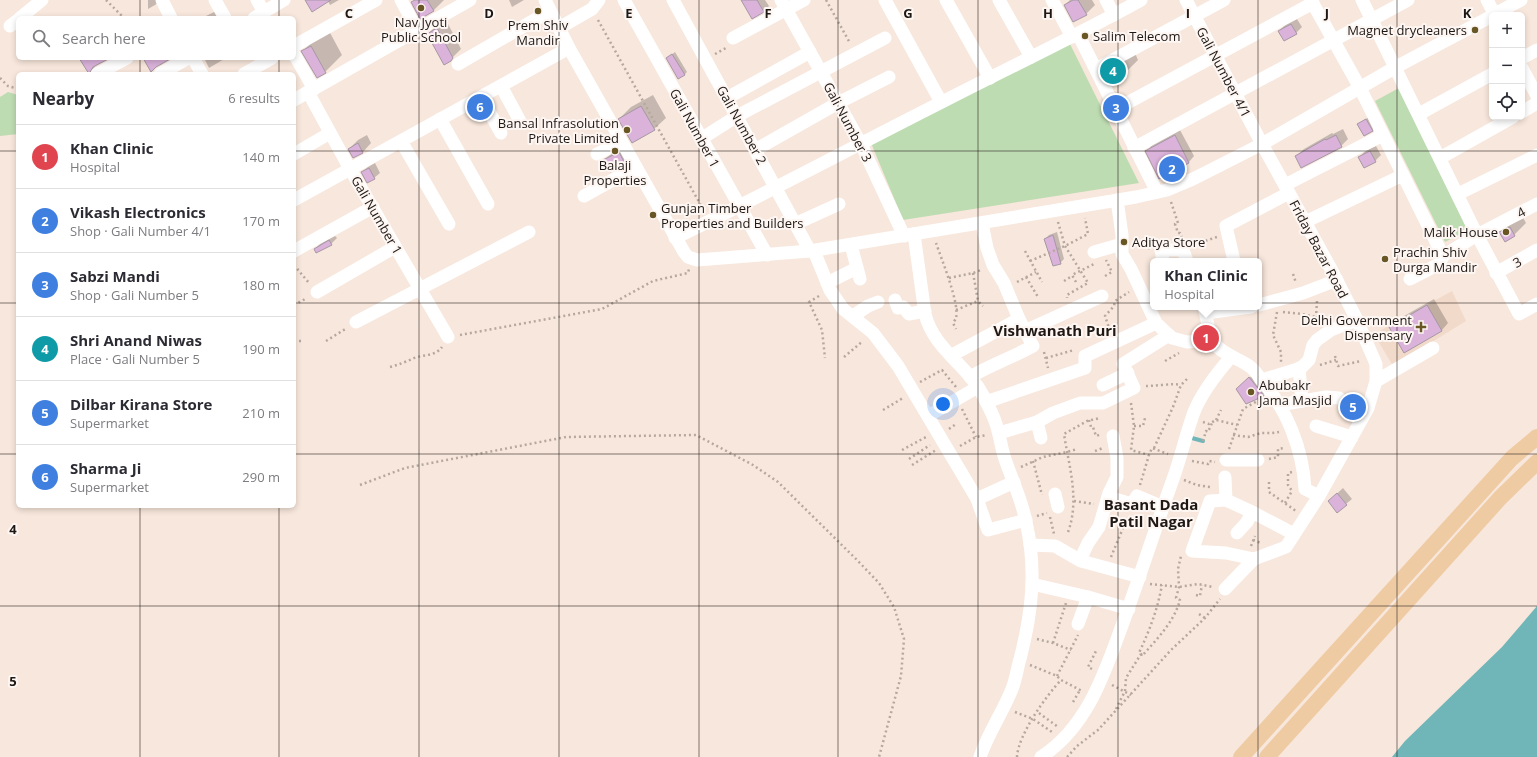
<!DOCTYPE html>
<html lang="en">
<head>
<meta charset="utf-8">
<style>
	body { margin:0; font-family:"Open Sans",sans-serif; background:#f7f7f7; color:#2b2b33 }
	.controls { position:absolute; right:12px; top:12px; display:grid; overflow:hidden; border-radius:6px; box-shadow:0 2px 6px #0003 }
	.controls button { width:36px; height:36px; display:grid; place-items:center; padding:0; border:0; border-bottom:1px solid #e1e1e2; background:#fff; color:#2b2b33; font:20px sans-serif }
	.you { position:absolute; left:943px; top:404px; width:14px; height:14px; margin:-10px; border:3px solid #fff; border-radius:50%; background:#1a73e8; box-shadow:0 0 0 6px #1a73e833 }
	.badge { display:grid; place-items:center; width:26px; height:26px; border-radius:50%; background:#685725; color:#fff; font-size:13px; font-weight:700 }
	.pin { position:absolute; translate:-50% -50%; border:2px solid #fff; box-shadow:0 1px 4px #0006 }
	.popup { position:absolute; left:1150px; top:258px; width:112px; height:52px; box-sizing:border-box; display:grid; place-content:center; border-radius:6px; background:#fff; filter:drop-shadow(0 1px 3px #0005); font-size:13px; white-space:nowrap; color:#7c7c81 }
	.popup b { font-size:15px; color:#2b2b33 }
	.popup::after { content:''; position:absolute; left:50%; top:100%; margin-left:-8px; border:8px solid transparent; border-top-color:#fff }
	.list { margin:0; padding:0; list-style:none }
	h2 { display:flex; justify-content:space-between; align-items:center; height:52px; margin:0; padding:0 16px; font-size:17px }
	h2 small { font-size:13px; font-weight:400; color:#7c7c81 }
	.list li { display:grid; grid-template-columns:26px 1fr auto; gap:12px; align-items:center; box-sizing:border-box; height:64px; padding:0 16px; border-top:1px solid #e1e1e2 }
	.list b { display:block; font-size:15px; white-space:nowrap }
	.list p { margin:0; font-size:13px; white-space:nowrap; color:#7c7c81 }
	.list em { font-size:13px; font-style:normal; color:#7c7c81 }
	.icon { flex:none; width:22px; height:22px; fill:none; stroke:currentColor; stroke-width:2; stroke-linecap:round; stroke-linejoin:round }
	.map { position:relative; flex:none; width:1537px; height:757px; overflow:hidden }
	.search { position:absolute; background:#fff; box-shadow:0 2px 6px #0003; left:16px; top:16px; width:280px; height:44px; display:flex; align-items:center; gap:10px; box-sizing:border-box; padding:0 14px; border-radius:6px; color:#7c7c81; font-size:15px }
	.panel { position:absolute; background:#fff; box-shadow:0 2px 6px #0003; left:16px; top:72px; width:280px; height:436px; border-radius:6px }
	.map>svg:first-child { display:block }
	.built { fill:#f2daca }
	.green { fill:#bedcb2 }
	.water { fill:#70b6b9 }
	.shadow { fill:#0003 }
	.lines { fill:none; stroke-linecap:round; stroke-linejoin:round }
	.stream { stroke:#70b6b9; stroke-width:4 }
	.building { fill:#dab2da; stroke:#a598a5 }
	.path { stroke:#b6a89f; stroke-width:2.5; stroke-dasharray:2 3; stroke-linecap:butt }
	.minor { stroke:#fff; stroke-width:13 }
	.major { stroke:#efcba4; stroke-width:16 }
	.grid { fill:none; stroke:#1e1814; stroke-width:1; stroke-opacity:0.55 }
	.poi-dot { fill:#685725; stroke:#fdf6f2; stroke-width:1.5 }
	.labels { text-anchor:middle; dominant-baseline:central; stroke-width:4; stroke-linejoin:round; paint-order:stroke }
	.poi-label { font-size:13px; fill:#1e1814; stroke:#fdf6f2; text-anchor:start }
	.street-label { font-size:13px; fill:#1e1814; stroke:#fdf6f2 }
	.quarter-label { font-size:15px; font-weight:bold; fill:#1e1814; stroke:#fdf6f2 }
	.grid-label { font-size:13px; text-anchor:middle; font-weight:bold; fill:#1e1814; stroke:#fdf6f2; stroke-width:4; stroke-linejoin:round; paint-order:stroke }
</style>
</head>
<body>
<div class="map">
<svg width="1537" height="757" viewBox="0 0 1537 757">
	<rect width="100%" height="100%" fill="#f8e7dc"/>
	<polygon class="built" points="1452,291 1466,321 1393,366 1374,334"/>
	<g class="green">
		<polygon points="1070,44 1139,183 903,220 871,143"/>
		<polygon points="1399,88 1468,230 1445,242 1375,101"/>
		<polygon points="8,92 18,95 18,134 0,136 0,97"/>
	</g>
	<polygon class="water" points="1537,606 1537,757 1392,757 1405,741 1502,647"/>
	<g class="shadow">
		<polygon points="148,0 161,0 155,5 148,9"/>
		<polygon points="307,0 339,0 330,5 328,1"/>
		<polygon points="415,0 444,0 433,11 412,2"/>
		<polygon points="509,0 524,0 512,7"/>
		<polygon points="746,0 765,0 769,6 763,12"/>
		<polygon points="1070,0 1092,0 1095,5 1086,14 1065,5"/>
		<polygon points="222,8 231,18 202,18"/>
		<polygon points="1297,19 1302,27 1296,33 1279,31 1285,25"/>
		<polygon points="446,20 461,49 450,60 428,34 437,25"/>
		<polygon points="328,29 342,55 325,72 317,76 303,51 320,34"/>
		<polygon points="675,52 687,72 684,75 667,58"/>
		<polygon points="1135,53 1138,60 1126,72 1107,73 1119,61"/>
		<polygon points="80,58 108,58 97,64 89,74"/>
		<polygon points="204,58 226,58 209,68"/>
		<polygon points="653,95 666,118 654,129 619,119 631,107"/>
		<polygon points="1369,117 1374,128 1372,131 1358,124"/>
		<polygon points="1343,129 1348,139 1341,146 1296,156 1304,149 1332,133 1333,134"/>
		<polygon points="1180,130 1194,156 1189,162 1160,177 1147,151 1152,145"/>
		<polygon points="367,135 371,143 363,152 354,157 349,149 358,140"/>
		<polygon points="625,146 631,157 625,163 604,160 611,154"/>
		<polygon points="1376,146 1381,155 1375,161 1360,157 1365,151"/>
		<polygon points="375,163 380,173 374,178 362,172 368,167"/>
		<polygon points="1522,216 1526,223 1514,235 1506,241 1501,233 1512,221"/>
		<polygon points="1057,232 1064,259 1060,263 1045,239 1049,235"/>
		<polygon points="335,236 337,238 331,244 315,249 320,244"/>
		<polygon points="1434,299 1448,323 1442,330 1405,352 1390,327 1397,320"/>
		<polygon points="1256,372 1269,390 1263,395 1237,389"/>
		<polygon points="1343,488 1352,499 1346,504 1329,501"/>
	</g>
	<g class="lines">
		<polyline class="stream" points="1188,437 1203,441"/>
	</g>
	<g class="building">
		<polygon points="305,0 331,0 312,12"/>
		<polygon points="415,0 427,0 434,11 420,19 411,2"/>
		<polygon points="741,0 757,0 764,12 752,19"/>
		<polygon points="1073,0 1078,0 1087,15 1073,22 1064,5"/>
		<polygon points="1291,24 1297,34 1284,41 1278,31"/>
		<polygon points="437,28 453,58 451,61 444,65 427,34"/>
		<polygon points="311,46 326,73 317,78 301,51"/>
		<polygon points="672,54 685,75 678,79 666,58"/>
		<polygon points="79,58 110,58 93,67 89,74"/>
		<polygon points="143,58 172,58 156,67 151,72"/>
		<polygon points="1123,64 1127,72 1110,81 1106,73"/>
		<polygon points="641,106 655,130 632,143 618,119"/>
		<polygon points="1366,119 1373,131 1364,136 1357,124"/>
		<polygon points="1175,135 1189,163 1159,179 1145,151"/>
		<polygon points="1336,135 1342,147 1301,168 1295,156 1325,139 1326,140"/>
		<polygon points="358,143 363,153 353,158 348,149"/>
		<polygon points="1370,151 1376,162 1364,168 1358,157"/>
		<polygon points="619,152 625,164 610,172 603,160"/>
		<polygon points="369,168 375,179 367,183 361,172"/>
		<polygon points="1510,227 1515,236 1505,242 1499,232"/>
		<polygon points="1053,235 1061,264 1053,266 1044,239"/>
		<polygon points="329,240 332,245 316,253 314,249"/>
		<polygon points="1427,305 1442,331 1404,353 1389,327"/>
		<polygon points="1249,377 1264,396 1246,404 1236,389"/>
		<polygon points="1337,493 1347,505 1337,513 1328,501"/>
	</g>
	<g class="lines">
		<g class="path">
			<polyline points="106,0 124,18"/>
			<polyline points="826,0 850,43"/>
			<polyline points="598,20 704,211"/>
			<polyline points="715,54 726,48"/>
			<polyline points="0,78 8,86 18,89"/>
			<polyline points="1171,202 1178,223 1175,224 1178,233 1180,233 1182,238"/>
			<polyline points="1058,222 1065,246 1088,283 1067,295 1067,298"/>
			<path d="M936,243C941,258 960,304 956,318C956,319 954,321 953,323L956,329"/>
			<polyline points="1196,244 1217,237"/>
			<polyline points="1133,247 1150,248"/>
			<polyline points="1025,251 1042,282"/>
			<polyline points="1030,261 1065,246 1088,234 1085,218"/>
			<polyline points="294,265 309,283"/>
			<polyline points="973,273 978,301 983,306"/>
			<polyline points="1293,274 1296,283"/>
			<polyline points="1105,276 1112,272 1106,260"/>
			<polyline points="1026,277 1038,297"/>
			<polyline points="949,278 973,273 981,270"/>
			<polyline points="1064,281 1072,276"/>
			<polyline points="1017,282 1036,272"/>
			<polyline points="1076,282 1072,275 1094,264"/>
			<polyline points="819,296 809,302 822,330 825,358"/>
			<polyline points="1317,301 1316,317 1319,325"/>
			<polyline points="294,305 307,298"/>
			<polyline points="956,310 978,301"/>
			<polyline points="1277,312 1273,335 1281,352 1281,362"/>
			<polyline points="1283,312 1302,314 1316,317"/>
			<polyline points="460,335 602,309 653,281 688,273 689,269"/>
			<polyline points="1098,335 1109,328 1105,316 1114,306 1115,301 1129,292"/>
			<polyline points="294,341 302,341"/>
			<polyline points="326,341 347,328"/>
			<polyline points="1044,352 1048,368"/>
			<polyline points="1335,356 1338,366 1361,361"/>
			<polyline points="844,357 863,341"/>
			<polyline points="1046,358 1074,350"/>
			<polyline points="1165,361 1179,353"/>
			<polyline points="1320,365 1336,360"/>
			<path d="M390,367C398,365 405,362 412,359C422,354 435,357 442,347"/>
			<polyline points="920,382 942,370 956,387"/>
			<path d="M1146,386C1155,386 1174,383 1181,385"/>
			<polyline points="1131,403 1134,426 1131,450 1149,455"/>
			<polyline points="962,409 976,437"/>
			<polyline points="883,410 903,398"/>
			<polyline points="1089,420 1091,427 1093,427 1096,436 1101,434"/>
			<polyline points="1216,420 1221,410"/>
			<polyline points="1203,422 1209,424 1216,420 1237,425"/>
			<polyline points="1134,426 1143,426 1145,418"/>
			<polyline points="949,429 956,424"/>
			<polyline points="1233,435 1248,437 1261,433 1272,433 1279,432"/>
			<polyline points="1203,441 1206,431 1208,432 1212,423"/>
			<polyline points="960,446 976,437 987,435"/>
			<polyline points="1154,448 1173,407 1181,385 1187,379"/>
			<polyline points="1229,449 1243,409 1261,399"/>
			<polyline points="902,450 926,437"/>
			<polyline points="1095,451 1103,448"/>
			<polyline points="909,459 930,445"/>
			<polyline points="1269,459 1278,457 1278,449 1285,448"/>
			<polyline points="1033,461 1042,495"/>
			<polyline points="1192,461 1208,464 1209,461 1215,462"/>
			<polyline points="912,465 936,450"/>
			<polyline points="1021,467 1043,457 1067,452 1077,449"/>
			<polyline points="1292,472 1288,473 1288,485 1292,491"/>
			<polyline points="1184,480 1197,485 1210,487"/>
			<polyline points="1269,482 1269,492 1296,511"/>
			<polyline points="360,485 405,468 566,437 696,435 753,465 778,482 857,560 879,583 894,607 904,639 901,676 879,757"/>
			<polyline points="1140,485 1149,455 1152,448 1168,454"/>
			<polyline points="1074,501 1094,504"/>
			<polyline points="1285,503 1292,491"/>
			<polyline points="1037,516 1047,513"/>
			<polyline points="1050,517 1054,534"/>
			<path d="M1068,532C1080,500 1069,467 1064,434L1087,421L1100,418"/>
			<polyline points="1253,540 1261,543"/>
			<polyline points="1251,546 1255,536"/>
			<polyline points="1111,557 1128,516"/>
			<polyline points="1150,584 1179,587 1198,584 1213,587"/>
			<polyline points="1196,595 1200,596 1202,585"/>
			<polyline points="1199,614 1205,618"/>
			<polyline points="1037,639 1053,643 1071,650"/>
			<polyline points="1053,643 1066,603"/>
			<path d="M1141,654L1142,656C1157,639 1174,622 1180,600L1176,598L1179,587L1178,569L1181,556"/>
			<polyline points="1030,665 1057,676 1061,680 1082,691"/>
			<polyline points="1092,669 1088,667 1096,651"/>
			<polyline points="1057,676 1078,635"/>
			<polyline points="1112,685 1131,695"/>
			<polyline points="1073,702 1080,690"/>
			<path d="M1116,709L1125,691L1126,678L1141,654L1139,653C1150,629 1157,611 1162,585"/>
			<polyline points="1015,712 1033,719 1052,732"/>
			<polyline points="1039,713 1058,727"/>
			<path d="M1017,757C1018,735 1046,696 1061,680"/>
			<polyline points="1067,757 1077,746 1098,730 1171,650 1205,618 1220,599"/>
		</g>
		<g class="minor">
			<polyline points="162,0 171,18"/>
			<polyline points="215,0 225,18"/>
			<polyline points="257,0 264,12"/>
			<polyline points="401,0 417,30"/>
			<polyline points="545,0 569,48 684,252 688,257 697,260 810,251 1136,197 1167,190 1193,179 1262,144 1396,67 1492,16"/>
			<polyline points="624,0 767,255"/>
			<polyline points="673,0 810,251"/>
			<polyline points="781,0 861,144 904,236"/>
			<polyline points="885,0 941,102"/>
			<polyline points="946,0 990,78"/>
			<polyline points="999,0 1031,57"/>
			<polyline points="1052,0 1072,37"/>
			<polyline points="1106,0 1114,15"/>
			<polyline points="1186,0 1262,144 1331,269 1357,320 1376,364 1376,381 1368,408 1319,496 1286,547 1254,559 1225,589"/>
			<polyline points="1311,0 1360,88 1443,256"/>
			<polyline points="1362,0 1477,235 1519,314 1537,304"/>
			<polyline points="1487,0 1495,15"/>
			<polyline points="1493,15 1521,0"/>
			<polyline points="20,18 42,0"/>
			<polyline points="254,18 284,0"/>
			<polyline points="10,26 18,20"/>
			<polyline points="559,28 592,9 599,0"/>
			<polyline points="1078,34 1157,192"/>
			<polyline points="733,38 804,0"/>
			<polyline points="294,46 376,0"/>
			<polyline points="294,54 314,89"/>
			<polyline points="193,58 202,74"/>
			<polyline points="1522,58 1537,50"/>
			<polyline points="458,64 550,11"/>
			<polyline points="1522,68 1537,96"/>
			<polyline points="1096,69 1224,0"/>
			<polyline points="97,74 127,58"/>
			<polyline points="160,74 188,58"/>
			<polyline points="244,74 272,58"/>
			<polyline points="501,86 520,121"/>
			<polyline points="308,92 350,169 448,337"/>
			<polyline points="481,97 501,133"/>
			<polyline points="727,98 810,52"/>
			<polyline points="294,100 470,0"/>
			<polyline points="1116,109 1313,3"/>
			<polyline points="1522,112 1537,103"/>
			<polyline points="1419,114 1492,74"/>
			<polyline points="440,119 488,204"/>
			<polyline points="701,139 737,116 885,38"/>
			<polyline points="401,141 449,224"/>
			<polyline points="1134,148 1408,0"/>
			<polyline points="755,150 838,103 889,77"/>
			<polyline points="294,154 330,133"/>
			<polyline points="597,154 621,142"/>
			<polyline points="1440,158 1513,117"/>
			<polyline points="1285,185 1383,135"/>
			<polyline points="1458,194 1537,155"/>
			<polyline points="584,196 636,167"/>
			<polyline points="294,200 569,48"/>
			<polyline points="1117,200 1122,235 1122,254 1131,269 1156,323 1172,338 1187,342 1201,341 1214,344"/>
			<polyline points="1305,222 1403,175"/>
			<polyline points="795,224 839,204"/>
			<path d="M914,234L925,314C934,350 968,365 984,397C988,406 993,414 996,424C1000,436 1001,447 1005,459C1012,480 1022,500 1026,522C1037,569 1032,613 1020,659C1017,669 1016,679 1012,689C1003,712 988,733 980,757"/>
			<path d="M675,238C765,194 853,147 942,102C1008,68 1076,36 1141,0"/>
			<polyline points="851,245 860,279"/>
			<polyline points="294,251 373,207"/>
			<polyline points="814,251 830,290 843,309 873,333 898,366 977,499 988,530 1026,520"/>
			<polyline points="1094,252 1122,244"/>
			<polyline points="1443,256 1477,235 1537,204"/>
			<polyline points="1163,261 1161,250 1183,250 1187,261"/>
			<polyline points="1234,261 1226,226 1289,193"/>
			<polyline points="1496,273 1537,250"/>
			<polyline points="1410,279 1439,264 1443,256"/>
			<polyline points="827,283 857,268"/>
			<polyline points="317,292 395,247"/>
			<polyline points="895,300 898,308 903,307 909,314 925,311"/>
			<polyline points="1259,305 1303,293 1337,280"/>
			<path d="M1204,307C1207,318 1208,332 1214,342C1219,353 1240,359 1249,366C1254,369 1258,375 1261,380C1287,409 1303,450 1305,489L1319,496"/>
			<polyline points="1206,313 1251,307"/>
			<polyline points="853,316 868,306 878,302"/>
			<polyline points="356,322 529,232"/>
			<polyline points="1025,331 1102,296"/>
			<polyline points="952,355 1019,319"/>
			<polyline points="1299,368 1302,401"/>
			<path d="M970,377C991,365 1013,357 1033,346L1019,319L1004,283L993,265L987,248L982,223"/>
			<polyline points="1262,380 1301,368 1309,360 1313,345 1317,340 1331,330 1357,320"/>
			<polyline points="1376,381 1433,348"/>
			<polyline points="1103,385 1128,373"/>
			<polyline points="986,402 1085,368 1085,356 1156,323"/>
			<polyline points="1279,405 1326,397 1339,398"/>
			<polyline points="928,416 978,387"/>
			<polyline points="1037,422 1041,438"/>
			<polyline points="1316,426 1352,437"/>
			<polyline points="999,433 1037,422 1053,413 1080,403 1103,403 1134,388 1123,364 1169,335"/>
			<polyline points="1226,460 1258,460"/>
			<polyline points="1225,477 1226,500 1252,512 1294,534"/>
			<polyline points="1055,494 1058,507"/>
			<polyline points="1108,497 1132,504 1137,496 1163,507"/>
			<polyline points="977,499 1014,482"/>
			<polyline points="1226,500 1210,501 1192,551 1226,553 1254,559"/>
			<polyline points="1237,533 1247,522 1252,512"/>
			<polyline points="1030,545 1055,546 1081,561 1140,577"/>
			<polyline points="1080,560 1088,543 1099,527 1109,493 1117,477 1117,458 1113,436"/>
			<polyline points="1032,584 1088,597 1129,609"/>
			<polyline points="1078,624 1088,597"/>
			<path d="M1041,757C1085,729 1103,678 1120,631C1139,580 1155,529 1173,479C1181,457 1186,434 1194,412C1202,392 1217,373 1231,357"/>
		</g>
		<g class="major">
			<polyline points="1241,757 1512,458 1537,437"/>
			<polyline points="1267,757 1500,498 1537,462"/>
		</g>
	</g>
	<path class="grid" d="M140,0V18M279,0V18M419,0V757M559,0V757M699,0V757M838,0V757M978,0V757M1118,0V757M1258,0V757M1397,0V757M140,58V74M279,58V74M0,151H18M294,151H1537M0,303H18M294,303H1537M0,454H18M294,454H1537M140,506V757M279,506V757M0,606H1537"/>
	<g class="poi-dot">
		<circle cx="421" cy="8" r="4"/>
		<circle cx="538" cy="11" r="4"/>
		<circle cx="1475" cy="30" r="4"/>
		<circle cx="1085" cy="36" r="4"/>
		<circle cx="627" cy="130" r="4"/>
		<circle cx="615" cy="151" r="4"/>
		<circle cx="653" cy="215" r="4"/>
		<circle cx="1506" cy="232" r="4"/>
		<circle cx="1124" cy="242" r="4"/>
		<circle cx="1385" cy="259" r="4"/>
		<path d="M1419 321h4v4h4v4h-4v4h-4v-4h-4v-4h4z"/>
		<circle cx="1251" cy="392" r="4"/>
	</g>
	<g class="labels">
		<g class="poi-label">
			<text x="421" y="22" text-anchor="middle">Nav Jyoti<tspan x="421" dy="15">Public School</tspan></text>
			<text x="538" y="25" text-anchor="middle">Prem Shiv<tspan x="538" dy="15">Mandir</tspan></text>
			<text x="1467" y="30" text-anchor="end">Magnet drycleaners</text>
			<text x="1093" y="36">Salim Telecom</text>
			<text x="619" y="123" text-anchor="end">Bansal Infrasolution<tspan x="619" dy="15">Private Limited</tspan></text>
			<text x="615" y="165" text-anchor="middle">Balaji<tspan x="615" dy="15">Properties</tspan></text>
			<text x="661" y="208">Gunjan Timber<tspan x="661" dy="15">Properties and Builders</tspan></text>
			<text x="1498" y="232" text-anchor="end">Malik House</text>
			<text x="1132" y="242">Aditya Store</text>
			<text x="1393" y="252">Prachin Shiv<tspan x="1393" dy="15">Durga Mandir</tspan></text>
			<text x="1412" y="320" text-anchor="end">Delhi Government<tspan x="1412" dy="15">Dispensary</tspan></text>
			<text x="1259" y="385">Abubakr<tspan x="1259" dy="15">Jama Masjid</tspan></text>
		</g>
		<g class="street-label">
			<text transform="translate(1224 72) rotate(62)">Gali Number 4/1</text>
			<text transform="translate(848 122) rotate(62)">Gali Number 3</text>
			<text transform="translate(742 125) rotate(61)">Gali Number 2</text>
			<text transform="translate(695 128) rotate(61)">Gali Number 1</text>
			<text transform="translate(1521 212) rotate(-28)">4</text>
			<text transform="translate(377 215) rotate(60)">Gali Number 1</text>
			<text transform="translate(1319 249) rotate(62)">Friday Bazar Road</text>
			<text transform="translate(1517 262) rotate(-29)">3</text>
		</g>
		<g class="quarter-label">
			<text x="1055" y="330">Vishwanath Puri</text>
			<text x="1151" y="504">Basant Dada<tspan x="1151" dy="17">Patil Nagar</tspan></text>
		</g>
	</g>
	<g class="grid-label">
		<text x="349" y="18">C</text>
		<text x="489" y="18">D</text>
		<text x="629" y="18">E</text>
		<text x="768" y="18">F</text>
		<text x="908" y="18">G</text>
		<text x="1048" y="18">H</text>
		<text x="1188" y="18">I</text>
		<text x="1327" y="18">J</text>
		<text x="1467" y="18">K</text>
		<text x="13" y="534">4</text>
		<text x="13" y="686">5</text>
	</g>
</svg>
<div class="controls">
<button>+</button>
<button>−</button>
<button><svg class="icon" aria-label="locate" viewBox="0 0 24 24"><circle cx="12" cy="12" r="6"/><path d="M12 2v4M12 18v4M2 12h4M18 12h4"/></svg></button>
</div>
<div class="you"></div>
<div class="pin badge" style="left:1206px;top:338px;background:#e0444e">1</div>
<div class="popup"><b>Khan Clinic</b>Hospital</div>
<div class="pin badge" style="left:1172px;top:169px;background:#3f7fe0">2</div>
<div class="pin badge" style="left:1116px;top:108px;background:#3f7fe0">3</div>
<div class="pin badge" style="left:1113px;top:71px;background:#0f9aa8">4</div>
<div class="pin badge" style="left:1353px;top:407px;background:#3f7fe0">5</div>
<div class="pin badge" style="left:480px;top:107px;background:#3f7fe0">6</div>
<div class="search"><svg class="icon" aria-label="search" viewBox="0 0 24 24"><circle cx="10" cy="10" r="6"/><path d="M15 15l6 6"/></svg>Search here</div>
<section class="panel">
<h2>Nearby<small>6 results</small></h2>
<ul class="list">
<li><span class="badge" style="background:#e0444e">1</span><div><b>Khan Clinic</b><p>Hospital</p></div><em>140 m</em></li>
<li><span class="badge" style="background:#3f7fe0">2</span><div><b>Vikash Electronics</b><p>Shop · Gali Number 4/1</p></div><em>170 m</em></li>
<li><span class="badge" style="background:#3f7fe0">3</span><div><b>Sabzi Mandi</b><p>Shop · Gali Number 5</p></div><em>180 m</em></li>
<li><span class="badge" style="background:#0f9aa8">4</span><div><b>Shri Anand Niwas</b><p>Place · Gali Number 5</p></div><em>190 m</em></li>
<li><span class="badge" style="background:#3f7fe0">5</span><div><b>Dilbar Kirana Store</b><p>Supermarket</p></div><em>210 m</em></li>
<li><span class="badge" style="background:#3f7fe0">6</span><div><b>Sharma Ji</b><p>Supermarket</p></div><em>290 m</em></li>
</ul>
</section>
</div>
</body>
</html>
